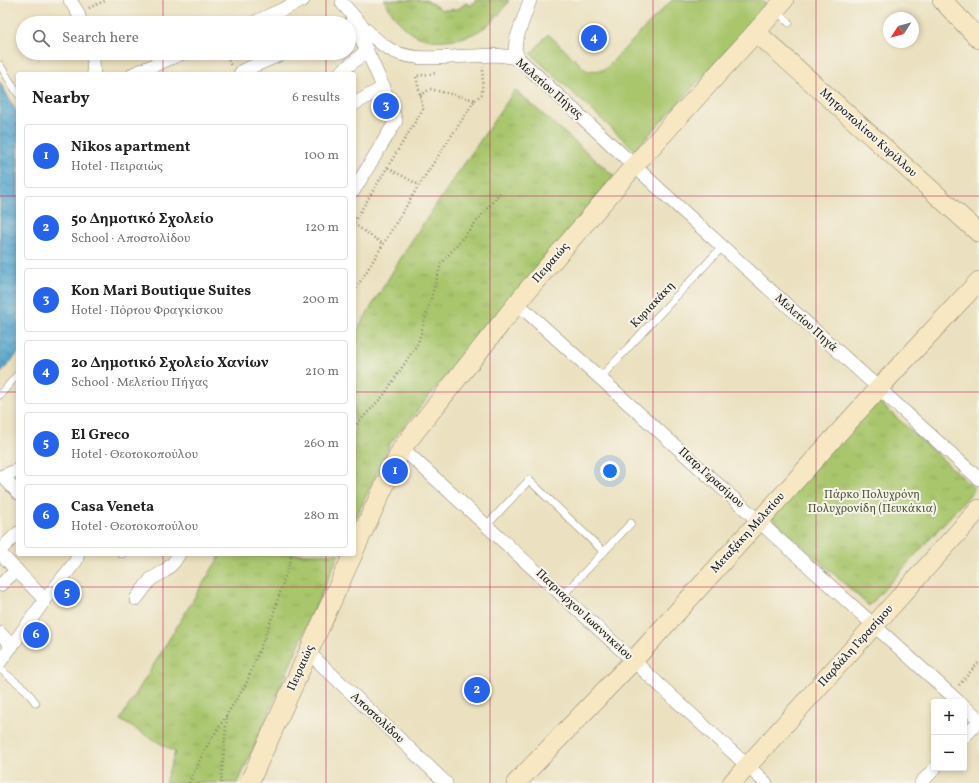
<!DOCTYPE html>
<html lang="en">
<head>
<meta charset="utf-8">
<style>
	body { margin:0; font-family:Vollkorn,serif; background:#f6f6f6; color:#222 }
	.controls { position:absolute; right:12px; bottom:12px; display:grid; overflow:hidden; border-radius:4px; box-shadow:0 2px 6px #0003 }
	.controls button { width:36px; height:36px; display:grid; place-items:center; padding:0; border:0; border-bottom:1px solid #e0e0e0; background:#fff; color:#222; font:20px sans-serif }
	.compass { position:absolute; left:883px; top:12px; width:36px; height:36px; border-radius:50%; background:#fff; box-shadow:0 2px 6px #0003; rotate:234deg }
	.you { position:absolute; left:610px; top:471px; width:14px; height:14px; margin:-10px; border:3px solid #fff; border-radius:50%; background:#1a73e8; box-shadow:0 0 0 6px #1a73e833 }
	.badge { display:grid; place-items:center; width:26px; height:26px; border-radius:50%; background:#2563eb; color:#fff; font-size:13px; font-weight:700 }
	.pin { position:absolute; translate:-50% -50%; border:2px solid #fff; box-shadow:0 1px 4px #0006 }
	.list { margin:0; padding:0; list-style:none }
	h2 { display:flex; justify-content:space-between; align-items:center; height:52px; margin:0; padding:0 16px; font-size:17px }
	h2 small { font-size:13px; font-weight:400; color:#767676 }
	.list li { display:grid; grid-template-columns:26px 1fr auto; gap:12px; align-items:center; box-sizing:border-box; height:64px; margin:0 8px 8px; padding:0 8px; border:1px solid #e0e0e0; border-radius:4px }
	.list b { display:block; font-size:15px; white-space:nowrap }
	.list p { margin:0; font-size:13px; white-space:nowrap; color:#767676 }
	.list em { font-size:13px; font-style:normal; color:#767676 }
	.icon { flex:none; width:22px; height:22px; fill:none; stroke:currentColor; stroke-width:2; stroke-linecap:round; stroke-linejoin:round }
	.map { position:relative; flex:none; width:979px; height:783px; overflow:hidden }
	.search { position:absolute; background:#fff; box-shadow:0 2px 6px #0003; left:16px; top:16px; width:340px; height:44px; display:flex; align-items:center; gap:10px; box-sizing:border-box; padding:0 14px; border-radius:22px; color:#767676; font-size:15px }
	.panel { position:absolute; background:#fff; box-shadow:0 2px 6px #0003; left:16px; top:72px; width:340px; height:484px; border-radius:4px }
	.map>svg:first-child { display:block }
	.grass { fill:#a9c66d; stroke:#627144 }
	.park { fill:url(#park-tufts); stroke:#627144 }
	.water { fill:url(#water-waves); stroke:#386074 }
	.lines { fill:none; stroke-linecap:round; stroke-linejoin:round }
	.lane-casing { stroke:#847e6e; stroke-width:8 }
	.street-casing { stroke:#847e6e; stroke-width:14 }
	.secondary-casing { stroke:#847e6e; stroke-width:20 }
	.path { stroke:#847e6e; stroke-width:2.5; stroke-dasharray:1 3; stroke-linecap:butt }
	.lane { stroke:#fff; stroke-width:7 }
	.street { stroke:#fff; stroke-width:13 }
	.secondary { stroke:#f7e8c3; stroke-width:19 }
	.grid { fill:none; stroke:#c2185b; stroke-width:1; stroke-opacity:0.55 }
	.labels { text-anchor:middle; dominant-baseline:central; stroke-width:4; stroke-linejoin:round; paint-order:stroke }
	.street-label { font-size:12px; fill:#1c1c1c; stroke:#f7f3e8 }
	.park-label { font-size:12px; fill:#4d5838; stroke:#f7f3e8 }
</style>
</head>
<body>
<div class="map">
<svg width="979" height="783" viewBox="0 0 979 783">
	<defs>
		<pattern id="park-tufts" width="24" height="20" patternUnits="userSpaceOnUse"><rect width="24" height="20" fill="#a9c66d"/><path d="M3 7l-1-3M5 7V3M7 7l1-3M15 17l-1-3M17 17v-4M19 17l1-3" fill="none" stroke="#91aa5e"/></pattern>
		<pattern id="water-waves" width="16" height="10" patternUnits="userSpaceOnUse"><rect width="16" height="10" fill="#53a4cd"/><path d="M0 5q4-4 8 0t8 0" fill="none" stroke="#4485a6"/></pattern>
	</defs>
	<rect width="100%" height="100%" fill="#f7f3e8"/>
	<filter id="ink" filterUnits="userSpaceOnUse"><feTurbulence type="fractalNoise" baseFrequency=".025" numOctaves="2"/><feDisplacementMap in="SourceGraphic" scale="8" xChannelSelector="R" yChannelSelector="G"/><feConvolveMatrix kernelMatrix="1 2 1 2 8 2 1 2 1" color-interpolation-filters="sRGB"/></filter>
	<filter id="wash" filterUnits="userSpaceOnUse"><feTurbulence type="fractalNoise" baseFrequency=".012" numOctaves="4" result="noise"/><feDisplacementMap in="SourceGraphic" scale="16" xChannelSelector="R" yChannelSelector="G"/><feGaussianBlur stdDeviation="0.9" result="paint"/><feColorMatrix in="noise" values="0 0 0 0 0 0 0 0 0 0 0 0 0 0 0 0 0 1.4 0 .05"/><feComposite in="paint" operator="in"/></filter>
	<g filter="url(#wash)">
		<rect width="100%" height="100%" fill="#ebe1c0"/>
		<polygon class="grass" points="672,0 761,0 768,6 635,150 531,54 548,34 587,71 604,70"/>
		<g class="park">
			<path d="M384,0H426L442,10H449L458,9L466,3L470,6L476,1L475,0H509C495,24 475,38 447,40C437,41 426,40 417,36C403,29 392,14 384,0Z"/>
			<polygon points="515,90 614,176 391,442 354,522 354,335 412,240"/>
			<polygon points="876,399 975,489 869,606 770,516"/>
			<polygon points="221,554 339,554 238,783 165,783 175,752 120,720"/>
		</g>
		<polygon class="water" points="0,82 18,115 18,353 0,374"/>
	</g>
	<g filter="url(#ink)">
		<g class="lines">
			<defs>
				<g id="lane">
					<polyline points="777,11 789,23"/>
					<polyline points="0,65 18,94"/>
					<polyline points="600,378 722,247"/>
					<polyline points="0,395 18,374"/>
					<polyline points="486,526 529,480 604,552"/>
					<polyline points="121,554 122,554"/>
					<polyline points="562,596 631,523"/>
					<polyline points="0,669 26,690 36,703"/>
				</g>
				<g id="street">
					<polyline points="70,0 78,13 81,23"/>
					<path d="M342,3C356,18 369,36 386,47C409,63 443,57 470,56C489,56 500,53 519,59L682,210L979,479"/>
					<path d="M352,21C369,54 384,86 396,121L354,190"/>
					<polyline points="253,23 303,0"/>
					<polyline points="91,53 93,60 94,74"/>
					<polyline points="519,59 515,50 516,40 530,0"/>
					<polyline points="133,74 183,53"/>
					<polyline points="240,74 242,71 284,53"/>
					<polyline points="339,74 367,50"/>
					<polyline points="354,104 384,87"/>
					<polyline points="517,303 959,702"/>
					<polyline points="402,448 766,783"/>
					<polyline points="3,476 18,493"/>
					<polyline points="0,477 18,470"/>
					<polyline points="0,550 18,533"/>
					<polyline points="0,553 45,600"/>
					<polyline points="0,585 17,570"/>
					<polyline points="136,599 151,579 165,571 174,562 179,554"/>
					<polyline points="0,633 12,646"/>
					<polyline points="308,652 446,783"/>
					<polyline points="0,662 45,600 76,561 78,554"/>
					<polyline points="964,706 979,719"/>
					<polyline points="964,737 979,721"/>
					<polyline points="921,783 935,768"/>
				</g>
				<g id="secondary">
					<polyline points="942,0 979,39"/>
					<polyline points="756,32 979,233"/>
					<polyline points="354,551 402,448 526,292 634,166 756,32 784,0"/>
					<polyline points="249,783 353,554"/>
					<polyline points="516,783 633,661 878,389 979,281"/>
					<polyline points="732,783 979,509"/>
				</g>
			</defs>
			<use href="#lane" class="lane-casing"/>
			<use href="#street" class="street-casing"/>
			<use href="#secondary" class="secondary-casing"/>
			<g class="path">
				<polyline points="89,8 107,0"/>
				<polyline points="225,53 231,66"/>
				<polyline points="475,100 482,94 483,67"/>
				<polyline points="388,168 419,185"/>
				<polyline points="354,222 423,109 416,76 437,73"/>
				<polyline points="354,224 383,244"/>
				<polyline points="354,292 419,185 475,100 430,89 420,96"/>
				<polyline points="354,427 384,395 418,343 441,264 500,193"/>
				<polyline points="959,685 979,662"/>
				<polyline points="189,783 204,751 246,684 273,615 292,554"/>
				<polyline points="221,783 227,715"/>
			</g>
			<use href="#lane" class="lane"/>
			<use href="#street" class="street"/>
			<use href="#secondary" class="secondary"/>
		</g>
	</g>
	<path class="grid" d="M163,0V23M326,0V23M490,0V783M653,0V783M816,0V783M163,53V74M326,53V74M0,196H18M354,196H979M0,392H18M354,392H979M163,554V783M326,554V783M0,587H979"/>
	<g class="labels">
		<g class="street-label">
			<text transform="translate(549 89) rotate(41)">Μελετίου Πήγας</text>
			<text transform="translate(868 133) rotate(42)">Μητροπολίτου Κυρίλλου</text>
			<text transform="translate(551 263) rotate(-49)">Πειραιώς</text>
			<text transform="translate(653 305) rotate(-47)">Κυριακάκη</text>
			<text transform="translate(806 323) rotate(42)">Μελετίου Πηγά</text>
			<text transform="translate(711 478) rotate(42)">Πατρ.Γερασίμου</text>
			<text transform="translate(748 533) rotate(-48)">Μεταξάκη Μελετίου</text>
			<text transform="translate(584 615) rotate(43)">Πατριαρχου Ιωαννικείου</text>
			<text transform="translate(856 646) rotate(-48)">Παρδάλη Γερασίμου</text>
			<text transform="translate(301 668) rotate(-66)">Πειραιώς</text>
			<text transform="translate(377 718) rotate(43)">Αποστολίδου</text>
		</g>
		<g class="park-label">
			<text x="872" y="495">Πάρκο Πολυχρόνη<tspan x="872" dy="14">Πολυχρονίδη (Πευκάκια)</tspan></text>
		</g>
	</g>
</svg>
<div class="controls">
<button>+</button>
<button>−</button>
</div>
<svg class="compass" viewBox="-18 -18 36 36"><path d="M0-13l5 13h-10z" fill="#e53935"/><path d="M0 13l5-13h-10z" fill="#767676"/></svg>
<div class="you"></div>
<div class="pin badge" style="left:395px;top:471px">1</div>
<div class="pin badge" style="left:477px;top:690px">2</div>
<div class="pin badge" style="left:386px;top:106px">3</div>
<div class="pin badge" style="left:594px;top:38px">4</div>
<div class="pin badge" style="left:67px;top:593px">5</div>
<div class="pin badge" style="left:36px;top:635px">6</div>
<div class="search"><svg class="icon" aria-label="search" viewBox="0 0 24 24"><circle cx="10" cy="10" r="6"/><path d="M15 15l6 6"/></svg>Search here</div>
<section class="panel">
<h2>Nearby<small>6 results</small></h2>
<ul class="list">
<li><span class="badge">1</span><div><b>Nikos apartment</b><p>Hotel · Πειραιώς</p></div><em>100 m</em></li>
<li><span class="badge">2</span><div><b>5ο Δημοτικό Σχολείο</b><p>School · Αποστολίδου</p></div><em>120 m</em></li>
<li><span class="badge">3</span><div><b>Kon Mari Boutique Suites</b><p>Hotel · Πόρτου Φραγκίσκου</p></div><em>200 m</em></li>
<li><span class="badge">4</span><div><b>2ο Δημοτικό Σχολείο Χανίων</b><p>School · Μελετίου Πήγας</p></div><em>210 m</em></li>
<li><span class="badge">5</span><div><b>El Greco</b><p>Hotel · Θεοτοκοπούλου</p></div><em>260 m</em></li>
<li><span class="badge">6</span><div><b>Casa Veneta</b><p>Hotel · Θεοτοκοπούλου</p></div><em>280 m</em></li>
</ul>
</section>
</div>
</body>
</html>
